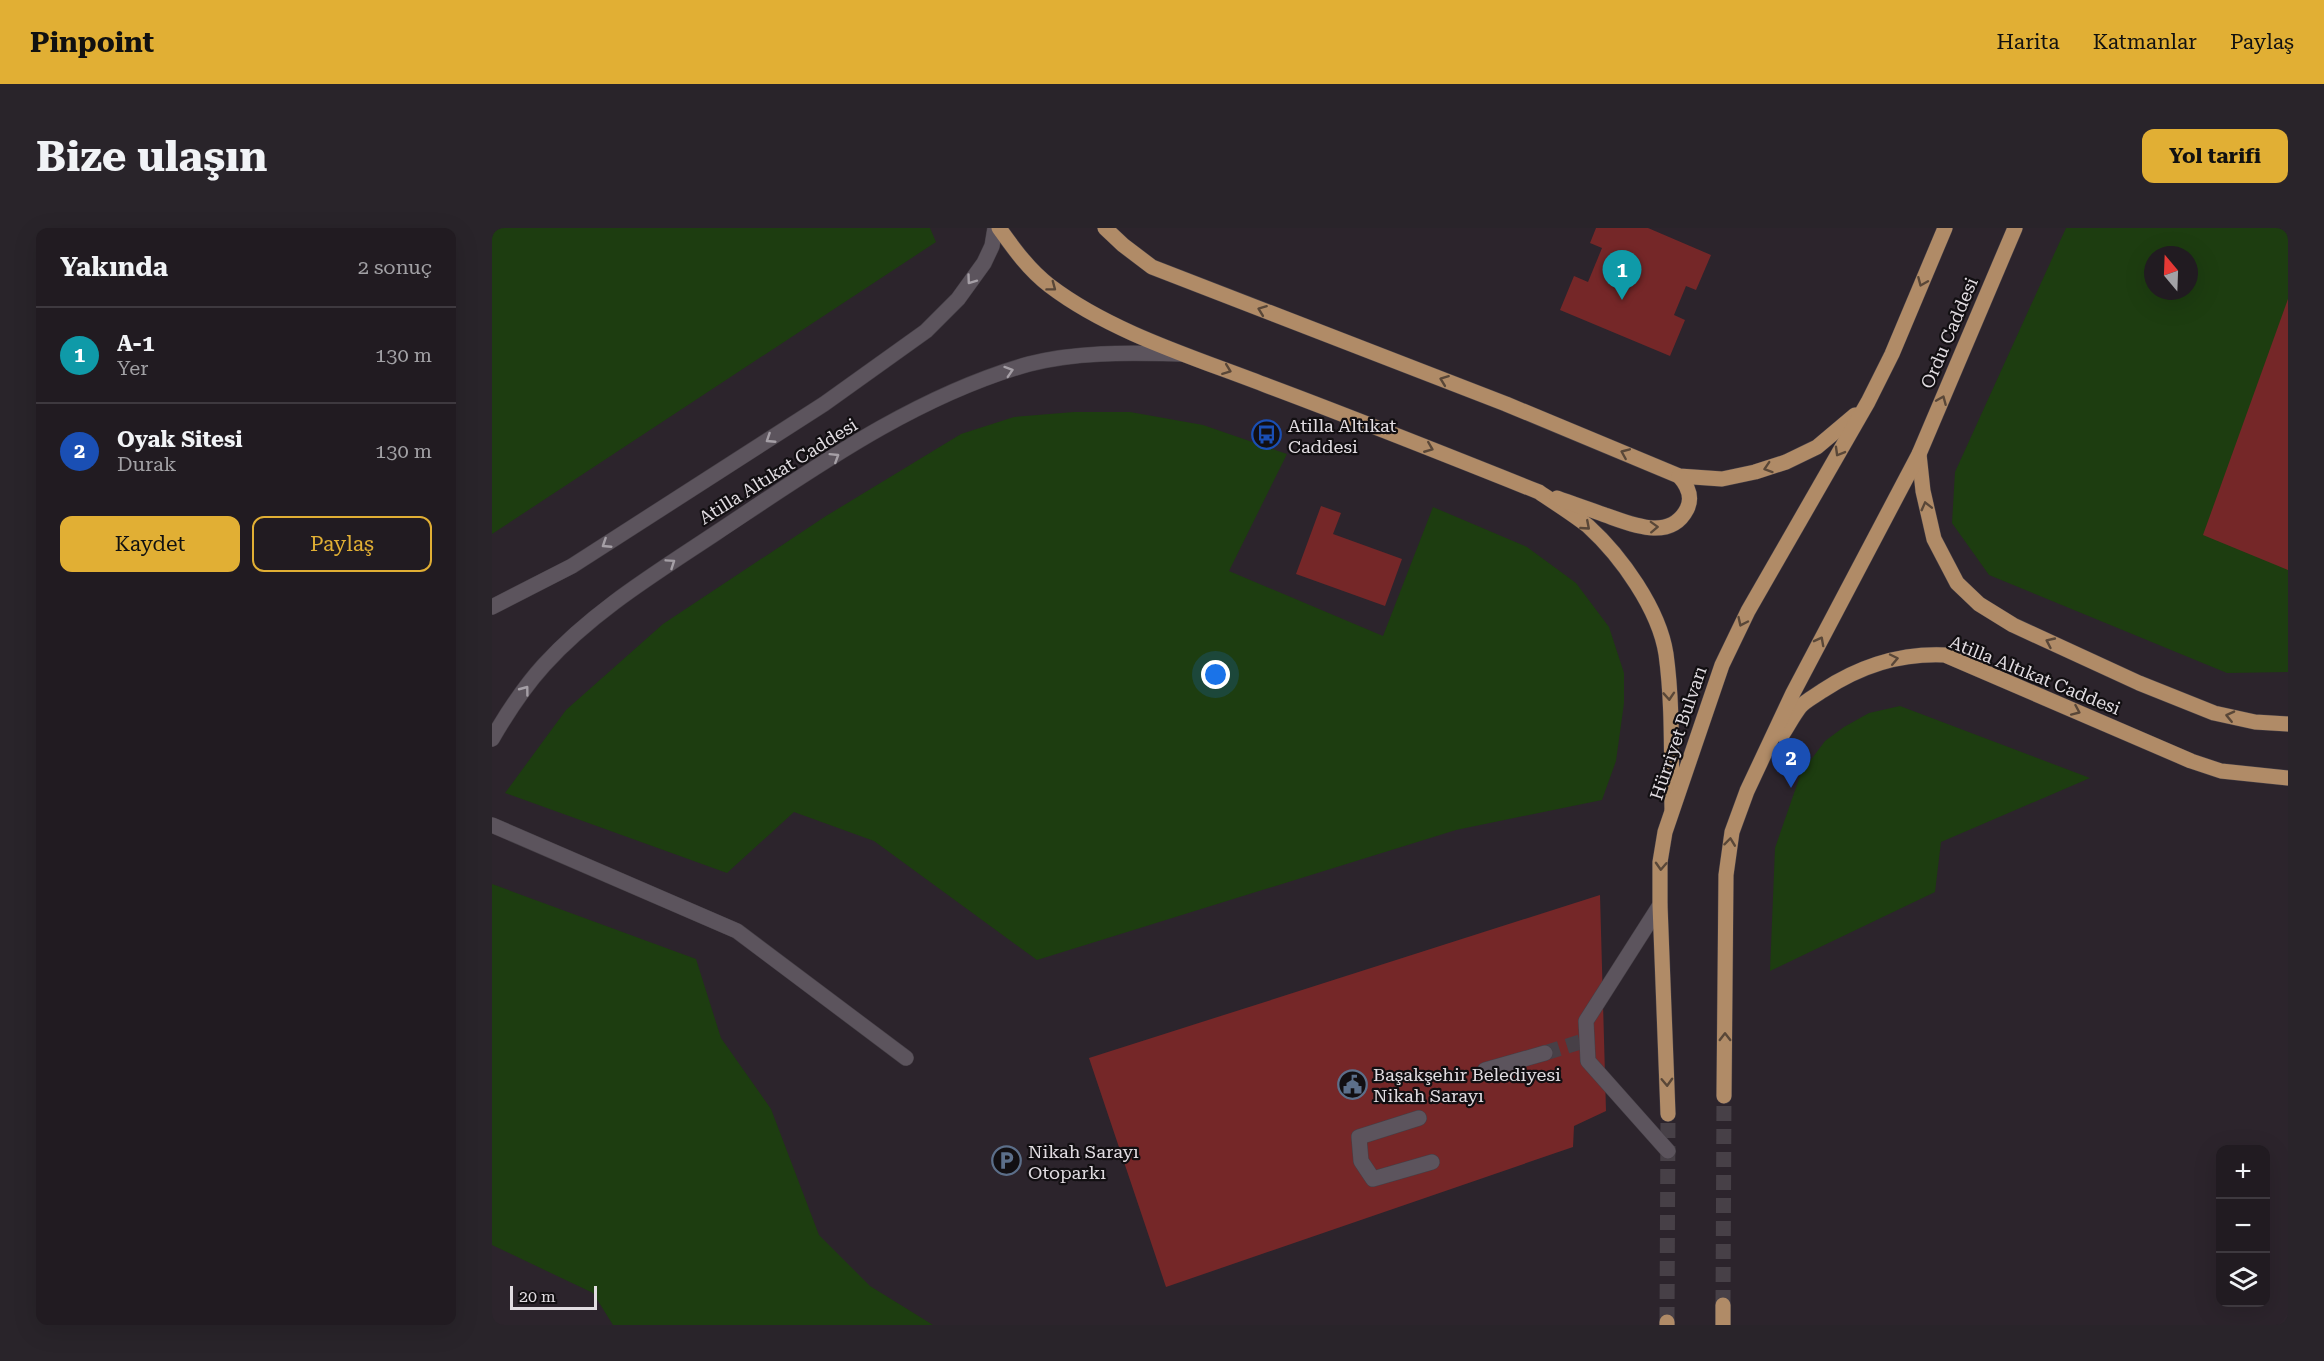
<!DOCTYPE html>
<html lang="tr">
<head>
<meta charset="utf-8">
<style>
	body { margin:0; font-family:"Roboto Serif",serif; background:#29242a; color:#f1f3f6 }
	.controls { position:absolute; right:18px; bottom:18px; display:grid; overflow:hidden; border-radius:12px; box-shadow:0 6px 24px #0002 }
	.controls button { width:54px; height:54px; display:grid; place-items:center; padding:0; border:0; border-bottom:2px solid #3e393f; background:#211b21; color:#f1f3f6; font:30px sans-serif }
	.compass { position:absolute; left:1652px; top:18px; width:54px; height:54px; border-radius:50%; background:#211b21; box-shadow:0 6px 24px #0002; rotate:341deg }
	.scale { position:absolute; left:18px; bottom:15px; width:87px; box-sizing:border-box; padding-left:6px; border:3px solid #e1dce1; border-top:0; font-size:16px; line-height:21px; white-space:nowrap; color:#e1dce1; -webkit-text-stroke:4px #120f12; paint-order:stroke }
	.you { position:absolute; left:724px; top:447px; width:21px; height:21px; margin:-15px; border:4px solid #fff; border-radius:50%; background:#1a73e8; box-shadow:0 0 0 9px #1a73e833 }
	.badge { display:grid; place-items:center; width:39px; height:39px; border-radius:50%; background:#e1af34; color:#fff; font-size:20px; font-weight:700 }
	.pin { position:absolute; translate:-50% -50px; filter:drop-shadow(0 2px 3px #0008) }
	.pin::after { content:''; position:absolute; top:32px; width:21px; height:18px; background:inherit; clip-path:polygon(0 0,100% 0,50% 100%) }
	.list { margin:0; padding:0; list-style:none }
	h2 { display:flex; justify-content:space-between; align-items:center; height:78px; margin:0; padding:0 24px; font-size:26px }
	h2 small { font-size:20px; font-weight:400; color:#a2a1a5 }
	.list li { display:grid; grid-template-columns:39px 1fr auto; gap:18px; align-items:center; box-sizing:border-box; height:96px; padding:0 24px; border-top:2px solid #3e393f }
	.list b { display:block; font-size:22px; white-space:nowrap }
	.list p { margin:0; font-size:20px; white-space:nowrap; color:#a2a1a5 }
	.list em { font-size:20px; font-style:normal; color:#a2a1a5 }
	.actions { display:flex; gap:12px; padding:18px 24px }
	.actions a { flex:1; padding:14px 0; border:2px solid #e1af34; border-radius:12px; text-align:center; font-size:21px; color:#e1af34 }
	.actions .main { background:#e1af34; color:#111 }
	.icon { flex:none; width:33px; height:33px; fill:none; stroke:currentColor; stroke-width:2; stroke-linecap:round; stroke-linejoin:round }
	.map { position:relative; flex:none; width:1796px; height:1097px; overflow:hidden; border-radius:12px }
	header { display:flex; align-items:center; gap:36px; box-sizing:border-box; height:84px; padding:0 30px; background:#e1af34; color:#111 }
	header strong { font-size:28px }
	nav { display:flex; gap:33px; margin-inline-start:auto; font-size:21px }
	.intro { display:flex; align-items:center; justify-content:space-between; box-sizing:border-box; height:144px; padding:0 36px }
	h1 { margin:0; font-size:42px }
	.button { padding:15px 27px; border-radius:12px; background:#e1af34; color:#111; font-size:21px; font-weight:700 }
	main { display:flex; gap:36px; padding:0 36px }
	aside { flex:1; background:#211b21; border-radius:12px; box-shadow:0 6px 24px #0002 }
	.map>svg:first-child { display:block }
	.green { fill:#1d3d10; fill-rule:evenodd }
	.building { fill:#752728 }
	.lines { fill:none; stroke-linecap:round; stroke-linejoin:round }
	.minor-tunnel { stroke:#474047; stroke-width:15; stroke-dasharray:15 8; stroke-linecap:butt }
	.major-tunnel { stroke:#474047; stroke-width:15; stroke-dasharray:15 8; stroke-linecap:butt }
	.minor-casing { stroke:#453f46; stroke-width:16 }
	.major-casing { stroke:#453f46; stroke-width:16 }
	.minor { stroke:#5c545d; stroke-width:15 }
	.major { stroke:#b08b67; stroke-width:15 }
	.oneway { stroke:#a59fa6 }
	.oneway2 { stroke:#594738 }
	.labels { text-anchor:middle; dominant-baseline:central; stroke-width:4.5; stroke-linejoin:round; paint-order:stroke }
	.street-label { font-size:18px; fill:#e1dce1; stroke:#120f12 }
	.poi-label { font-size:18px; fill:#e1dce1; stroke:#120f12; text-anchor:start }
</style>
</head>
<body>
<header>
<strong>Pinpoint</strong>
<nav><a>Harita</a><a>Katmanlar</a><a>Paylaş</a></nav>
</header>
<div class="intro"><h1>Bize ulaşın</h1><a class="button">Yol tarifi</a></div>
<main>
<aside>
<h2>Yakında<small>2 sonuç</small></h2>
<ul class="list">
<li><span class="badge" style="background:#0f9aa8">1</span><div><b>A-1</b><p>Yer</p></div><em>130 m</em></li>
<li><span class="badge" style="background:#1a4fb4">2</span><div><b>Oyak Sitesi</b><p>Durak</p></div><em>130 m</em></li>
</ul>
<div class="actions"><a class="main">Kaydet</a><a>Paylaş</a></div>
</aside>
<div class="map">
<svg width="1796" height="1097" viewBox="0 0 1796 1097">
	<rect width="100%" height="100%" fill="#2c242c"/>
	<g class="green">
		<polygon points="0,0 438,0 444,14 0,306"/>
		<path d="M1574,0H1796V444L1735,445L1497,347L1460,295L1463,244ZM1661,27H1697V63H1661Z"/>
		<polygon points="582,184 638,184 711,197 795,226 737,343 891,408 941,279 1035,319 1084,355 1117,399 1132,445 1132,475 1124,533 1110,572 964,602 545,732 382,613 302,584 235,645 13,565 74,482 171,396 334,288 469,206 522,189"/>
		<polygon points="1408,478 1598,550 1449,614 1443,664 1278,743 1283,620 1309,545 1333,513 1352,499 1377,485"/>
		<polygon points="0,656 204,731 229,810 279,881 327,1007 378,1058 441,1097 121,1097 101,1065 0,1017"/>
	</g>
	<g class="building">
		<polygon points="1104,0 1156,0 1219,27 1204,62 1194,58 1182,87 1193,92 1178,128 1068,82 1082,48 1096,54 1110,20 1098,15"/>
		<polygon points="1796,71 1796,342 1711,307"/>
		<polygon points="829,278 849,285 841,306 910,331 893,378 804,346"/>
		<polygon points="1108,667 1114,883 1082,898 1081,919 674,1059 597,830"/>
	</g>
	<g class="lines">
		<polyline class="minor-tunnel" points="1053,825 1088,814"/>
		<g class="major-tunnel">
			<polyline points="1231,1077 1232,868"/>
			<polyline points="1175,1094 1176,886"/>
		</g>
		<defs>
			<g id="minor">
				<polyline points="0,379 80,338 332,176 434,103 466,71 492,35 500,18 503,0"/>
				<path d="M0,511C15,485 32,459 52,437C101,383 164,345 224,305C322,240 423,168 537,136C587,123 640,125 690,126"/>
				<polyline points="0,597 245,703 414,830"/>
				<polyline points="1168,677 1094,793 1096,833 1176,923"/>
				<polyline points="993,842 1053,825"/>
				<polyline points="927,890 867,909 869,933 881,951 940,934"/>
			</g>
			<g id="major">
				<path d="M507,0C522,21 537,42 558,58C620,105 704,130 776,158C867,192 957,228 1047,264C1063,275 1081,286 1096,298C1129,328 1167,381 1174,426C1181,477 1179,530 1180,581"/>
				<polyline points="613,0 631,17 660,39 1014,176 1187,248 1230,251 1263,244 1294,234 1325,219 1363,187"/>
				<polyline points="1427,226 1431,263 1442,311 1465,355 1487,376 1521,397 1647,455 1722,485 1763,494 1796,496"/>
				<path d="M1065,270C1081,276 1097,281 1113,287C1139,296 1178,314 1195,281C1201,269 1195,257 1187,248"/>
				<path d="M1290,507C1296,498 1301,488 1308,479C1313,473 1323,468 1330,463C1368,438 1407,425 1453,427L1699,533L1729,543L1796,550"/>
				<polyline points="1232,868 1234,647 1240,604 1255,563 1301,465 1427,226 1523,0"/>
				<polyline points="1176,886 1168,677 1168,634 1173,604 1230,437 1256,383 1376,174 1400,126 1453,0"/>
				<polyline points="1175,1097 1175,1094"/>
				<polyline points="1231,1097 1231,1077"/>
			</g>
		</defs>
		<use href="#minor" class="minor-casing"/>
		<use href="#major" class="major-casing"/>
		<use href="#minor" class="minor"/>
		<use href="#major" class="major"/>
	</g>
	<defs><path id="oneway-chevron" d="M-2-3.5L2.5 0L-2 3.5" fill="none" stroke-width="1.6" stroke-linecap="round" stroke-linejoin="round" transform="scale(1.5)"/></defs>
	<g class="oneway">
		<use href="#oneway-chevron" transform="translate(479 52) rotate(126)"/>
		<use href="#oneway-chevron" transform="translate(517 143) rotate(-18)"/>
		<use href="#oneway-chevron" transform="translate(278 211) rotate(147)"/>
		<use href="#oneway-chevron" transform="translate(343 229) rotate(-32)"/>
		<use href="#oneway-chevron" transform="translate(114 316) rotate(147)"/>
		<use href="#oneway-chevron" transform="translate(179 335) rotate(-34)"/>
		<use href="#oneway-chevron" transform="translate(33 462) rotate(-53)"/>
	</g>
	<g class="oneway2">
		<use href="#oneway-chevron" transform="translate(1430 54) rotate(113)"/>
		<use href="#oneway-chevron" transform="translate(560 59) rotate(37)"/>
		<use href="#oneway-chevron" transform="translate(770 82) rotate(-159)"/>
		<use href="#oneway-chevron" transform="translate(735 142) rotate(21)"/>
		<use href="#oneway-chevron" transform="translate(952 152) rotate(-159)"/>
		<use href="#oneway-chevron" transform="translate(1450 172) rotate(-67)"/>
		<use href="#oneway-chevron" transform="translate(937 220) rotate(22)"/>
		<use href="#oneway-chevron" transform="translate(1347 224) rotate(120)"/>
		<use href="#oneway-chevron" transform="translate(1133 225) rotate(-157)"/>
		<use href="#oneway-chevron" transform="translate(1276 240) rotate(162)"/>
		<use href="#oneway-chevron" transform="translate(1434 278) rotate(-104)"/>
		<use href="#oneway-chevron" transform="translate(1094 298) rotate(41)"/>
		<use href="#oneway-chevron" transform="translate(1162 299) rotate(-2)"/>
		<use href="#oneway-chevron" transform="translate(1250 394) rotate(115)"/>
		<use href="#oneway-chevron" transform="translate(1328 413) rotate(-62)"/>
		<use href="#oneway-chevron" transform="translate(1558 414) rotate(-155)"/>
		<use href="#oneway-chevron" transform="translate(1402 431) rotate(-12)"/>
		<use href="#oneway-chevron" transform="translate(1177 468) rotate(86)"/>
		<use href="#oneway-chevron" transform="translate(1584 483) rotate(24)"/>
		<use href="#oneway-chevron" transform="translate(1738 488) rotate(-167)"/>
		<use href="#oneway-chevron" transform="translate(1238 614) rotate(-83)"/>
		<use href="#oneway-chevron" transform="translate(1169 638) rotate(93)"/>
		<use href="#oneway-chevron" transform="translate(1233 809) rotate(-90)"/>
		<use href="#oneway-chevron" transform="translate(1175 854) rotate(88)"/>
	</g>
	<defs>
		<symbol id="bus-ring" viewBox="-11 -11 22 22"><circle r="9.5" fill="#120f12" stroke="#1a4fb4" stroke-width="1.5"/><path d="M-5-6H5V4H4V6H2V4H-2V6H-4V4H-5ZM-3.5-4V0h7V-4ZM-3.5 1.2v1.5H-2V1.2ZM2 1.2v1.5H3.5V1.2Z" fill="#1a4fb4"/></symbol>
		<symbol id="civic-ring" viewBox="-11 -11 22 22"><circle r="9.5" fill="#120f12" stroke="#5c6f8a" stroke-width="1.5"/><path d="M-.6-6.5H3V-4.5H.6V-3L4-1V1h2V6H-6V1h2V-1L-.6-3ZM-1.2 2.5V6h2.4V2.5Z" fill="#5c6f8a"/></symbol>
		<symbol id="parking-ring" viewBox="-11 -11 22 22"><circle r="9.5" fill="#120f12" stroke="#5c6f8a" stroke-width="1.5"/><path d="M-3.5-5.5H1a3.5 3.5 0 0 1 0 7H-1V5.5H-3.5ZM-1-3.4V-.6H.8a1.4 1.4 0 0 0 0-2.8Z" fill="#5c6f8a"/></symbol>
	</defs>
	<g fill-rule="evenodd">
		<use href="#bus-ring" x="758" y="190" width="33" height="33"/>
		<use href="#civic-ring" x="844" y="840" width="33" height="33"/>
		<use href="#parking-ring" x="498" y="916" width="33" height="33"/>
	</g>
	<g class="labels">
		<g class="street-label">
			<text transform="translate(1457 105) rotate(-67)">Ordu Caddesi</text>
			<text transform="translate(286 243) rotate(-32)">Atilla Altıkat Caddesi</text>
			<text transform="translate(1543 447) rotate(22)">Atilla Altıkat Caddesi</text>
			<text transform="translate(1186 505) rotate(-71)">Hürriyet Bulvarı</text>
		</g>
		<g class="poi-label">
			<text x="796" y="197">Atilla Altıkat<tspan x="796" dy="21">Caddesi</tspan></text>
			<text x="881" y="846">Başakşehir Belediyesi<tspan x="881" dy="21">Nikah Sarayı</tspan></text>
			<text x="536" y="923">Nikah Sarayı<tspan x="536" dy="21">Otoparkı</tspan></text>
		</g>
	</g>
</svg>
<div class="controls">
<button>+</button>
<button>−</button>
<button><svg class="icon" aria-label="layers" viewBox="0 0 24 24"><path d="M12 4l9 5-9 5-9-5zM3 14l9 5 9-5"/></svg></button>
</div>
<svg class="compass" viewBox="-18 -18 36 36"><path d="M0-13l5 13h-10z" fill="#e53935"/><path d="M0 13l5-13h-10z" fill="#a2a1a5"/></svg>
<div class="scale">20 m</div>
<div class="you"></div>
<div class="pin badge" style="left:1130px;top:72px;background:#0f9aa8">1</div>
<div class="pin badge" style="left:1299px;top:560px;background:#1a4fb4">2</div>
</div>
</main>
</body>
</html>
